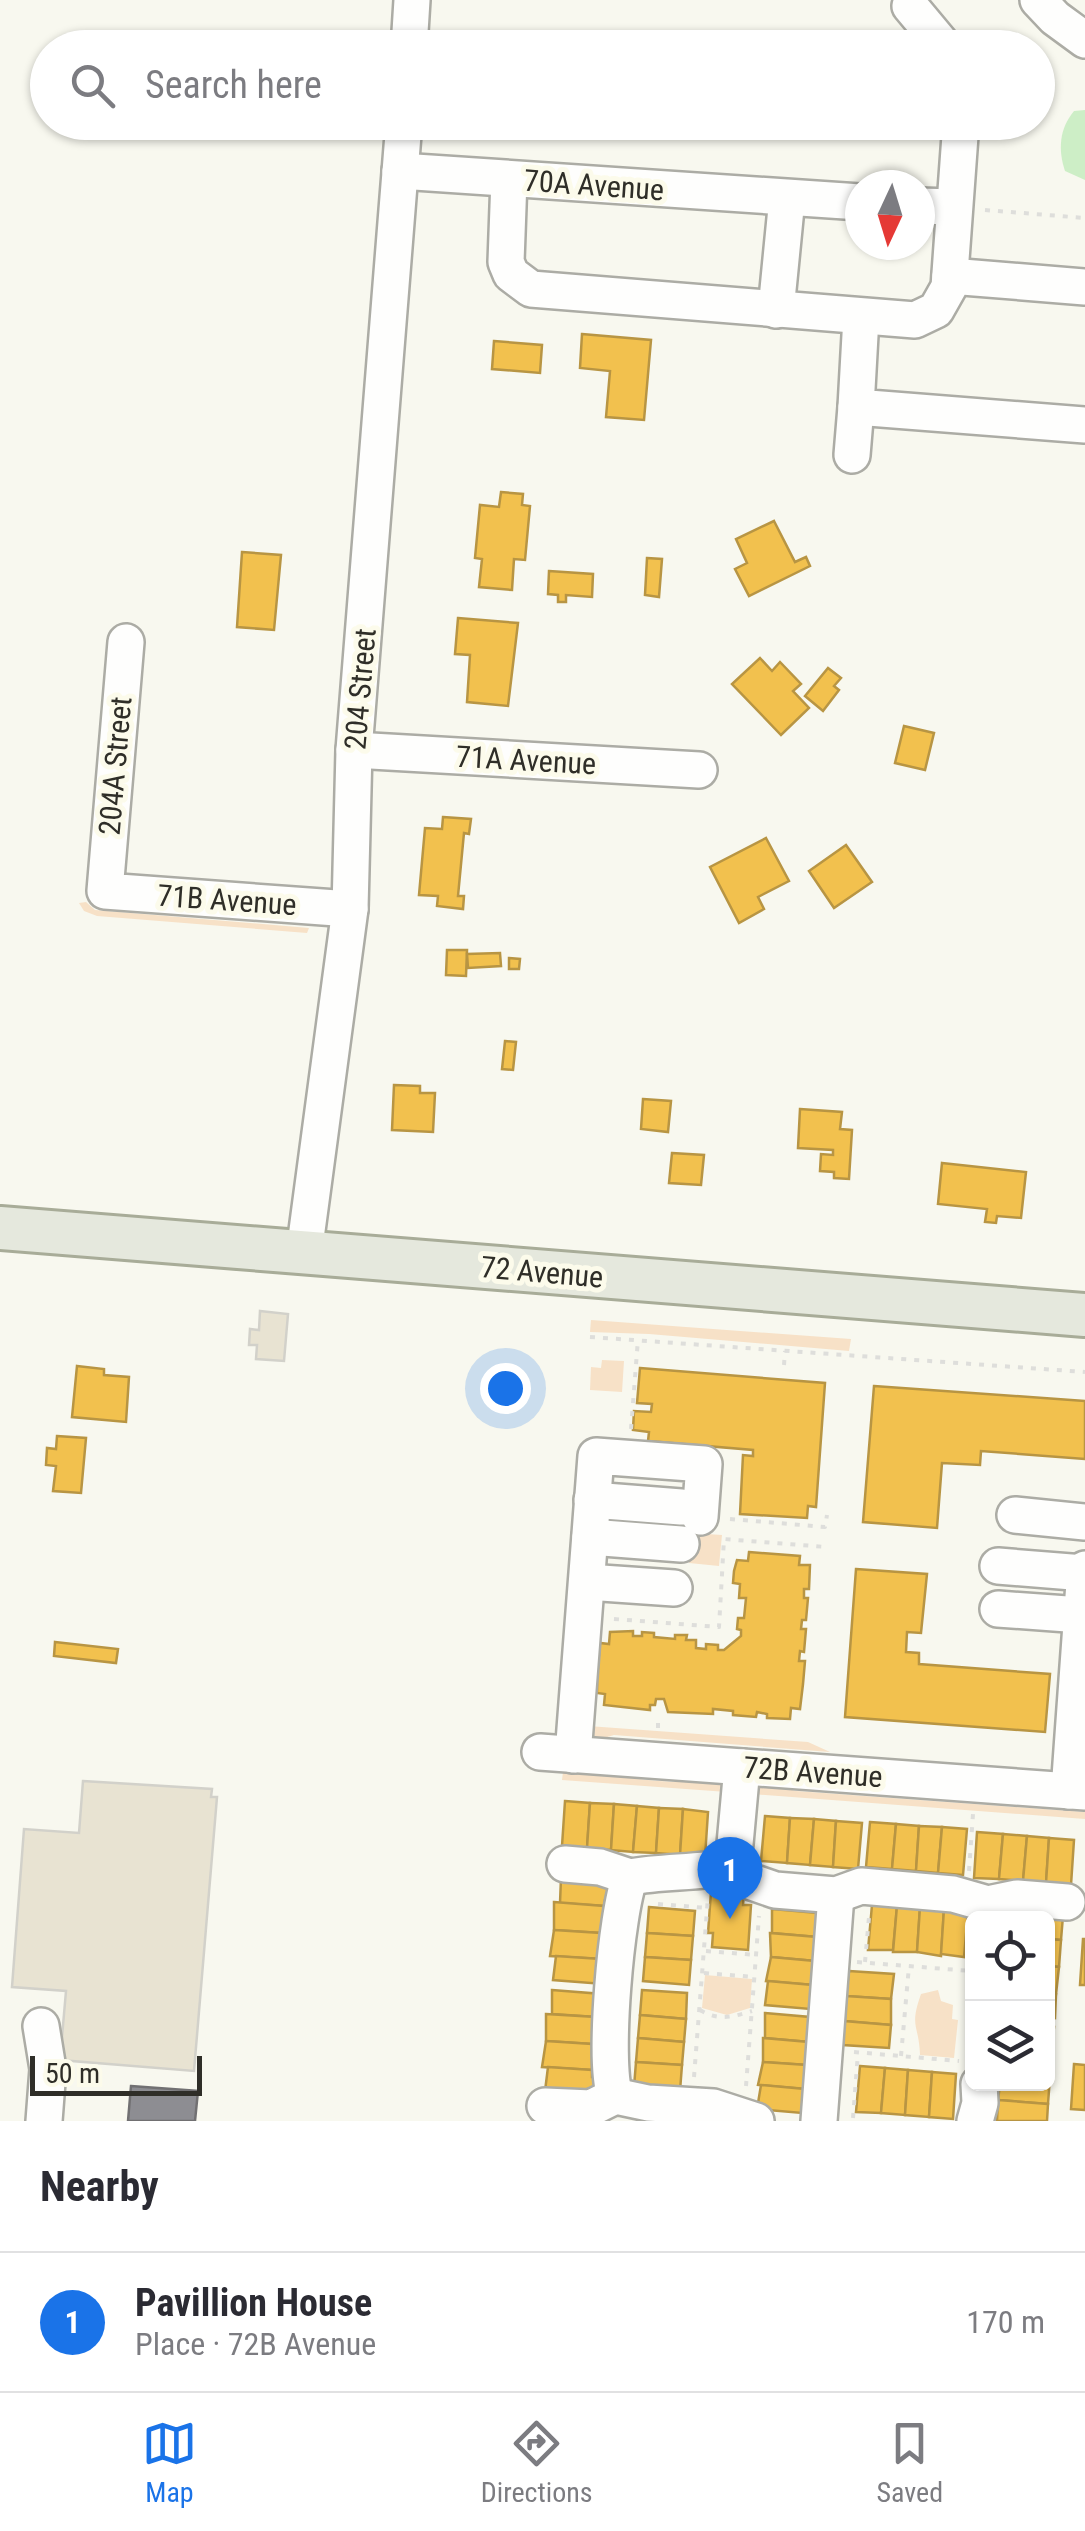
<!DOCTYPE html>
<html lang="en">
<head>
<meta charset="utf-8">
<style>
	body { margin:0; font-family:"Roboto Condensed",sans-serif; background:#f2f2f3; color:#2b2b33 }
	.controls { position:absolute; right:30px; bottom:30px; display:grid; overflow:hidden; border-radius:15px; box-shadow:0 2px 8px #0004 }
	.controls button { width:90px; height:90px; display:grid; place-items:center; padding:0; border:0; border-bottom:2px solid #e1e1e2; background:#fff; color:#2b2b33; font:50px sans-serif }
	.compass { position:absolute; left:845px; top:170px; width:90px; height:90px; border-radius:50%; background:#fff; box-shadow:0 2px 8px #0004; rotate:184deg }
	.scale { position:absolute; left:30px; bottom:25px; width:172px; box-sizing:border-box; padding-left:10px; border:5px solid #2f2e28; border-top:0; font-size:28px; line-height:35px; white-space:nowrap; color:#2f2e28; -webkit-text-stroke:8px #fcfbeb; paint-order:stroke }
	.you { position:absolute; left:505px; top:1388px; width:35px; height:35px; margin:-25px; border:8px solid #fff; border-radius:50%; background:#1a73e8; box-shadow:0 0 0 15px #1a73e833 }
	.badge { display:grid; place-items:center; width:65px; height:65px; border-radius:50%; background:#1a73e8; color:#fff; font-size:32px; font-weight:700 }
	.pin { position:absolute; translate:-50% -82px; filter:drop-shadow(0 2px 5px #0008) }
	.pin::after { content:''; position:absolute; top:52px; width:35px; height:30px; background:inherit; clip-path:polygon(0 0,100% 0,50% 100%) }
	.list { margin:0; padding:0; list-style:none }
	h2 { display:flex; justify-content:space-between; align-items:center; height:130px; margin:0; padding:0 40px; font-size:42px }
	h2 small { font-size:32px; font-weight:400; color:#7c7c81 }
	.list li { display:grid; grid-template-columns:65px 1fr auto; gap:30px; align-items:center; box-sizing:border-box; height:140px; padding:0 40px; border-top:2px solid #e1e1e2 }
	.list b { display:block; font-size:38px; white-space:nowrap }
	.list p { margin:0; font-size:32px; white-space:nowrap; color:#7c7c81 }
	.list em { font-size:32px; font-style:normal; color:#7c7c81 }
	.icon { flex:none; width:55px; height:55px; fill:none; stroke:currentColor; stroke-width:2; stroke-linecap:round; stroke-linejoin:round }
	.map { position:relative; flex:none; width:1085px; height:2121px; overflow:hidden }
	.search { position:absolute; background:#fff; box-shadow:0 2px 8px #0004; left:30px; right:30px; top:30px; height:110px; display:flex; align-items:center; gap:25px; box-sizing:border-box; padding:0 35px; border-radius:55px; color:#7c7c81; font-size:38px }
	.sheet { height:270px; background:#fff }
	nav { display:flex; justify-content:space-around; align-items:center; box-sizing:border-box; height:140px; border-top:2px solid #e1e1e2; background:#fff; font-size:28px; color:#7c7c81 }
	nav a { display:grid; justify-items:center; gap:5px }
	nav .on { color:#1a73e8 }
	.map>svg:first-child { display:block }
	.green { fill:#f7e1c7 }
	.water { fill:#cdeec6 }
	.homes { fill:#f2c14e; stroke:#b89543; stroke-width:2.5 }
	.industry { fill:#8d8d92; stroke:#717072; stroke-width:2.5 }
	.building { fill:#e8e3d2; stroke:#d2d1ca; stroke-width:2.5 }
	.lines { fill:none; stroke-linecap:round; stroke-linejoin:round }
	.minor-casing { stroke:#acaca5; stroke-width:40 }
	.major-casing { stroke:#a8ac98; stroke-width:48 }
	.path { stroke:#dededb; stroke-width:4; stroke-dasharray:5 8; stroke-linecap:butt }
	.minor { stroke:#fefefd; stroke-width:35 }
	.major { stroke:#e5e8dd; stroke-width:42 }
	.labels { text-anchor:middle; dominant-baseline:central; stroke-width:10; stroke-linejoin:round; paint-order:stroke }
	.street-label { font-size:30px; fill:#2f2e28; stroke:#fcfbeb }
</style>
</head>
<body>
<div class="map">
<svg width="1085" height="2121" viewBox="0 0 1085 2121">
	<rect width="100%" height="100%" fill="#f8f8ef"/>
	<g class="green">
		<polygon points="86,902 95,910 309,928 307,933 97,916 84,911 79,903"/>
		<polygon points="591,1320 851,1339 849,1351 649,1334 590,1332"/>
		<polygon points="602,1360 624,1361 622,1392 590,1390 591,1367 601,1368"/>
		<polygon points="691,1533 722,1535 719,1566 689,1563"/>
		<polygon points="588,1726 808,1742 830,1752 614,1735 591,1742"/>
		<path d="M564,1764C604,1774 643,1782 685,1782C699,1782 710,1776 724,1777L727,1792L562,1780Z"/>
		<polygon points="757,1780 796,1791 1085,1812 1085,1819 752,1794"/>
		<polygon points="705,1975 752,1979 750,2008 727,2015 702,2008"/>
		<path d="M938,1990L941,2001L953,2005L952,2019L958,2020L954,2058L920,2055C919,2024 909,2028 921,1994Z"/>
	</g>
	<path class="water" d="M1085,110V180L1065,171C1058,150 1059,129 1074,111Z"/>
	<g class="homes">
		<polygon points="582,334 651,340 644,420 606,417 610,371 580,368"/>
		<polygon points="494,341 542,345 540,373 492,369"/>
		<polygon points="501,492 523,494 522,505 530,506 525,560 514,559 512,590 479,587 482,559 475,558 480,505 499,507"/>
		<polygon points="774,521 795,562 806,557 810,566 749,596 735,569 747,563 736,539"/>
		<polygon points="242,552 281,555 274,630 237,627"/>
		<polygon points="647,558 662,559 659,597 645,595"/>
		<polygon points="549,571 593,574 592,597 566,595 566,602 558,602 558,595 548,594"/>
		<polygon points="458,618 518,623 508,706 467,702 470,655 455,654"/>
		<polygon points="760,658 772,671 780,662 801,684 793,691 809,708 781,735 732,684"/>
		<polygon points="828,668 841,678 834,686 839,690 823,711 805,696"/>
		<polygon points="904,726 934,733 925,770 895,763"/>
		<polygon points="443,817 471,819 469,834 464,833 458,896 464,896 463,909 437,906 438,896 419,895 425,828 442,829"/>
		<polygon points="766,838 789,881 758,897 764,909 739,923 710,867"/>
		<polygon points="846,845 872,882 834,908 809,871"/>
		<polygon points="447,950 467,950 466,976 446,975"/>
		<polygon points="500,953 501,966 468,968 467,954"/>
		<polygon points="509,958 520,959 519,969 509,969"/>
		<polygon points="505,1041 516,1042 513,1070 502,1069"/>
		<polygon points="394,1085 420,1086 420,1093 435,1093 433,1132 392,1130"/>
		<polygon points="643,1099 671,1101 668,1132 641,1129"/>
		<polygon points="800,1109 842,1112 840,1129 852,1130 849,1179 834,1178 834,1172 820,1171 821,1154 833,1155 833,1150 798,1148"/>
		<polygon points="672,1153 704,1155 701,1185 669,1183"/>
		<polygon points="942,1163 1026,1172 1021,1218 997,1216 996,1223 985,1222 987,1209 938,1204"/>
		<polygon points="77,1366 104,1369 104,1375 129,1377 126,1422 72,1417"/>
		<polygon points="640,1368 825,1383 816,1507 808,1506 807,1518 740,1514 743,1455 753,1456 753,1450 648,1441 649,1432 633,1430 634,1411 651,1412 652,1404 637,1403"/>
		<polygon points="874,1386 1085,1401 1085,1459 981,1451 980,1465 942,1463 937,1528 863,1522"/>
		<polygon points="57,1436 86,1438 81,1493 53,1491 56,1466 46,1465 47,1448 56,1449"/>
		<polygon points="749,1552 800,1556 799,1565 810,1565 809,1589 804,1589 804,1598 808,1598 806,1620 802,1620 801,1629 806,1629 804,1652 800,1651 799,1661 805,1661 803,1684 800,1709 791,1708 790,1719 767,1718 767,1714 757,1712 756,1717 733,1715 733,1711 713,1709 713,1714 668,1712 664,1699 656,1699 655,1705 650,1705 650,1710 604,1705 605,1694 597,1693 597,1679 600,1643 609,1644 610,1632 633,1631 633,1636 642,1636 642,1632 654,1633 654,1637 675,1639 675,1635 687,1635 686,1640 696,1640 696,1648 706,1649 706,1644 718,1645 718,1650 724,1650 741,1636 741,1630 737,1629 738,1618 744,1618 746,1598 739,1598 740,1584 733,1583 734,1571 737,1560 748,1561"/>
		<polygon points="856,1569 927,1574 921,1633 907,1632 906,1652 919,1653 919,1664 1050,1674 1045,1732 845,1717"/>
		<polygon points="55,1642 118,1649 116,1663 54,1656"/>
		<polygon points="565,1801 590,1803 587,1848 562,1846"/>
		<polygon points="590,1803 614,1804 611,1850 587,1848"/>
		<polygon points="614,1804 637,1806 633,1852 611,1850"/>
		<polygon points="637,1806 659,1808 656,1853 633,1852"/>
		<polygon points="659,1808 683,1809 680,1855 656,1853"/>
		<polygon points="683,1809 708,1812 705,1857 680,1855"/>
		<polygon points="765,1816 790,1818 787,1863 761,1861"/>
		<polygon points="790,1818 814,1819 810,1865 787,1863"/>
		<polygon points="814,1819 836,1821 833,1867 810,1865"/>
		<polygon points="836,1821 862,1823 858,1869 833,1867"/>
		<polygon points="870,1822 896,1824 892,1869 866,1867"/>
		<polygon points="896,1824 919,1826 916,1871 892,1869"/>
		<polygon points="919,1826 942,1827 938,1873 916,1871"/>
		<polygon points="942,1827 967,1829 963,1875 938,1873"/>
		<polygon points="977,1832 1003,1834 999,1879 974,1878"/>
		<polygon points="1003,1834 1027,1836 1023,1881 999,1879"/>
		<polygon points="1027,1836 1049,1838 1046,1883 1023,1881"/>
		<polygon points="1049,1838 1074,1840 1071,1885 1046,1883"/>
		<polygon points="561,1878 610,1882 609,1900 605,1900 604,1906 560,1903"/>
		<polygon points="711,1892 744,1894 743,1905 751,1905 748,1950 712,1947 713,1933 708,1933"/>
		<polygon points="554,1902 604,1906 601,1933 554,1930"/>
		<polygon points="872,1905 897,1906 893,1950 868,1950"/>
		<polygon points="897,1906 920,1907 917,1952 893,1952"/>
		<polygon points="649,1907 695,1911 693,1936 647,1933"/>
		<polygon points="920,1907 944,1909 941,1956 917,1952"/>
		<polygon points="772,1909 818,1913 817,1937 772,1933"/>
		<polygon points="944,1909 968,1912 964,1957 941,1954"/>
		<polygon points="1012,1912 1063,1916 1061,1940 1048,1939 1048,1918 1012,1918"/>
		<polygon points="554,1930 601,1933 601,1959 550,1956"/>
		<polygon points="647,1933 693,1936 691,1960 645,1957"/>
		<polygon points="770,1933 817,1937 815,1961 771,1957"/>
		<polygon points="1048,1939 1061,1940 1059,1967 1048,1966"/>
		<polygon points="1083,1939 1085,1939 1085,1985 1080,1985"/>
		<polygon points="556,1956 601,1959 603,1984 553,1980"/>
		<polygon points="645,1957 691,1960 689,1985 643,1981"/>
		<polygon points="771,1957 815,1961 813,1985 766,1981"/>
		<polygon points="1048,1966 1059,1967 1056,1994 1048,1993"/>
		<polygon points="849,1971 894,1974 891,1999 846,1996"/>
		<polygon points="768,1981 813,1985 810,2009 765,2005"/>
		<polygon points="552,1990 602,1994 596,2017 552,2014"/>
		<polygon points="642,1990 687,1993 686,2019 640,2015"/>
		<polygon points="1048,1993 1056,1994 1055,2018 1048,2017"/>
		<polygon points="846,1996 891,1999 891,2025 844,2021"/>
		<polygon points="765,2013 810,2017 809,2042 765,2038"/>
		<polygon points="546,2014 596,2017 592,2044 546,2041"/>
		<polygon points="640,2015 686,2019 684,2042 638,2038"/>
		<polygon points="844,2021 891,2025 889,2048 843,2045"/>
		<polygon points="1048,2027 1054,2027 1052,2050 1048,2050"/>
		<polygon points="638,2038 684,2042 682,2065 636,2062"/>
		<polygon points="763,2038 809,2042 807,2065 763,2062"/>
		<polygon points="546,2041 592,2044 592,2070 542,2067"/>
		<polygon points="1048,2050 1052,2050 1050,2077 1048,2077"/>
		<polygon points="636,2062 682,2065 680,2091 634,2087"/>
		<polygon points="763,2062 807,2065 805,2089 758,2085"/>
		<polygon points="1074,2064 1085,2065 1085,2110 1071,2109"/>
		<polygon points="860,2066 885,2068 881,2113 856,2112"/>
		<polygon points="548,2067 592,2070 592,2077 595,2077 594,2095 545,2091"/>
		<polygon points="885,2068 908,2070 905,2115 881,2113"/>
		<polygon points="908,2070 932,2072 929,2117 905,2115"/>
		<polygon points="932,2072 956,2074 953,2119 929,2117"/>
		<polygon points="1048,2077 1050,2077 1048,2104 998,2100 1000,2084 1048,2084"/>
		<polygon points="761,2085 805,2089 802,2113 757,2109"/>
		<polygon points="998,2100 1048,2104 1047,2121 997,2121"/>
	</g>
	<polygon class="industry" points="131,2086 198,2091 195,2121 128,2121"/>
	<g class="building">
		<polygon points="260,1311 288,1314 284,1361 256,1359 257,1345 249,1345 250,1329 259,1330"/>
		<polygon points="83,1781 212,1789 211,1797 217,1797 194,2071 60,2060 66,1991 12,1987 24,1829 79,1833"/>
	</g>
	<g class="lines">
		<defs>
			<g id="minor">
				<polyline points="1038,0 1055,18 1085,40"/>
				<polyline points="910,6 945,48"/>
				<polyline points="409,48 412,0"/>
				<polyline points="400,171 860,202"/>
				<polyline points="509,179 506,262 511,274 531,289 915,320 936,310 949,287 961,122"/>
				<polyline points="920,206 953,207"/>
				<polyline points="950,276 1085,287"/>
				<polyline points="776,310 787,198"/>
				<polyline points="861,317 856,407 1085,425"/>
				<polyline points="852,455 856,407"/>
				<polyline points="126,642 105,891 350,909"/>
				<polyline points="354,750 699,770"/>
				<polyline points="304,1253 350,909 354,750 404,122"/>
				<polyline points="592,1500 681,1507"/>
				<polyline points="1015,1515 1085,1522"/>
				<polyline points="590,1537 681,1544"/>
				<polyline points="998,1566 1085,1573"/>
				<polyline points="587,1582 674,1588"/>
				<polyline points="998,1609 1081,1615"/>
				<polyline points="540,1752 1085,1792"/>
				<polyline points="573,1755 596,1456 704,1464 700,1517"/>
				<polyline points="742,1767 733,1866 752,1882 775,1890 836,1895 861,1886 953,1894 988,1904 1017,1898 1067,1902"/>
				<polyline points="1069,1791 1085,1569"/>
				<path d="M565,1864L600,1867L630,1877C616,1913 603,2061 615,2096"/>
				<path d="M630,1877C665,1871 699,1873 733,1866"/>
				<polyline points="41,2026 48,2069 44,2121"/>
				<polyline points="545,2106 591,2108 615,2096 648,2103 713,2107 756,2121"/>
				<polyline points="819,2121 836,1895"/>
				<polyline points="975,2121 980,2103 979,2084"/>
			</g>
			<polyline id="major" points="0,1228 1085,1315"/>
		</defs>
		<use href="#minor" class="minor-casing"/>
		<use href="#major" class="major-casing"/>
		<g class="path">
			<polyline points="985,210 1085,218"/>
			<polyline points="590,1337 1085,1372"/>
			<polyline points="784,1365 785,1351"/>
			<polyline points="631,1429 638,1339"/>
			<polyline points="730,1519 825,1527 827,1515"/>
			<polyline points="614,1619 719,1627 724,1539 826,1547"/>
			<polyline points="658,1728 658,1722"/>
			<polyline points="969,1871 973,1814"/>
			<polyline points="658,1904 707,1908"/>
			<polyline points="706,1951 756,1955"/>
			<polyline points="857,1962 971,1971"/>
			<polyline points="865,1962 869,1917"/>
			<polyline points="704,1973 755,1977"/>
			<path d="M700,2010C718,2021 733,2017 752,2011"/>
			<polyline points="854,2052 959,2061"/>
			<polyline points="901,2056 909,1966"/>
			<polyline points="694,2077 708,1897"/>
			<polyline points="746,2086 759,1916"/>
			<polyline points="853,2118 858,2053"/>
		</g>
		<use href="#minor" class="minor"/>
		<use href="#major" class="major"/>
	</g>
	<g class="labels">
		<g class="street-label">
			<text transform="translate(594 185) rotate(4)">70A Avenue</text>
			<text transform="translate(360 689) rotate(-85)">204 Street</text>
			<text transform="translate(526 760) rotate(3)">71A Avenue</text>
			<text transform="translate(115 766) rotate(-85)">204A Street</text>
			<text transform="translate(227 900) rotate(4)">71B Avenue</text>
			<text transform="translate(542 1272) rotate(5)">72 Avenue</text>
			<text transform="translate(813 1772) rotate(4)">72B Avenue</text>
		</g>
	</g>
</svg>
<div class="controls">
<button><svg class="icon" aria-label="locate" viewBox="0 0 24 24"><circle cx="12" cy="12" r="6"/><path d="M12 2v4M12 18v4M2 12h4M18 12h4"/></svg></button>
<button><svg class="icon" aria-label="layers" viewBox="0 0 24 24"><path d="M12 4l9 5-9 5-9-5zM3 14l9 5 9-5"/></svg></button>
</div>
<svg class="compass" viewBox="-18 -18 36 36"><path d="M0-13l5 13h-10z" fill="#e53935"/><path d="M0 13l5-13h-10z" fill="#7c7c81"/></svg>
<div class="scale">50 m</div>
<div class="you"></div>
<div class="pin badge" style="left:730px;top:1919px">1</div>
<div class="search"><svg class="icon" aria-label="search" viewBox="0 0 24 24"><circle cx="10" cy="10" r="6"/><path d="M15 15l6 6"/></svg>Search here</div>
</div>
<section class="sheet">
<h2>Nearby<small></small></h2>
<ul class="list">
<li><span class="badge">1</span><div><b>Pavillion House</b><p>Place · 72B Avenue</p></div><em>170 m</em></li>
</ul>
</section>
<nav>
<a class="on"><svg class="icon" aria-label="map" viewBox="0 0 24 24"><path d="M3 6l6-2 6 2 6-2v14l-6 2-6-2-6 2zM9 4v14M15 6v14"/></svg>Map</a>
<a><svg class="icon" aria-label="directions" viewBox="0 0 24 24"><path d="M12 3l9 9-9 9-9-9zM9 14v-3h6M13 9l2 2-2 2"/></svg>Directions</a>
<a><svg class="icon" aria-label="saved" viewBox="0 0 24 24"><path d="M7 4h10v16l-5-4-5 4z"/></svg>Saved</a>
</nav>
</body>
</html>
